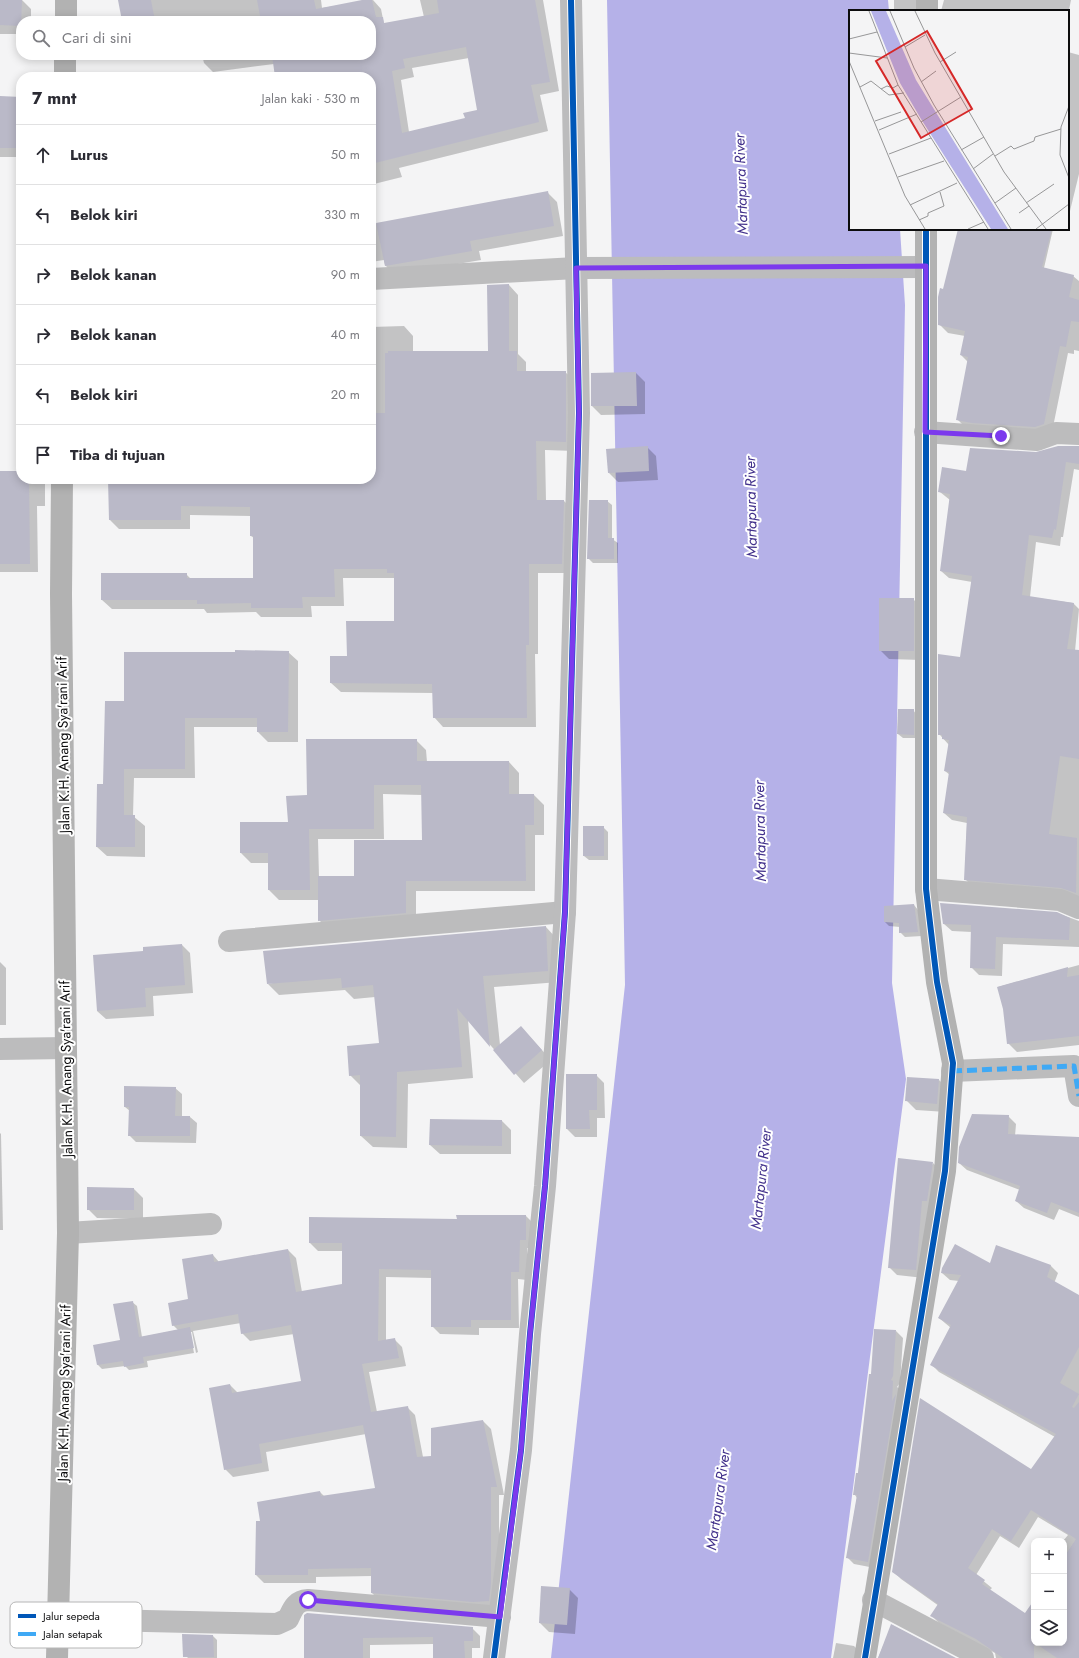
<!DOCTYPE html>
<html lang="id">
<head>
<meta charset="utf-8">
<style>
	body { margin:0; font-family:Jost,sans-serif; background:#f2f2f3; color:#2b2b33 }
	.controls { position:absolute; right:12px; bottom:12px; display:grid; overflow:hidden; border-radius:8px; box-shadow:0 2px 10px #0003 }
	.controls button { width:36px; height:36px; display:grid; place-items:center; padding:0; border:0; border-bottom:1px solid #e1e1e2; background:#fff; color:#2b2b33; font:20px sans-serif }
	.stop { position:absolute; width:12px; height:12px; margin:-9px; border:3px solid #7c3aed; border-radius:50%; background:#fff }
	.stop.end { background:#7c3aed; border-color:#fff; box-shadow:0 1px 4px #0008 }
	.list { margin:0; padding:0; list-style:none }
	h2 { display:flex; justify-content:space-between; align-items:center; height:52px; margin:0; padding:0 16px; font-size:17px }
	h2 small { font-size:13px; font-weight:400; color:#7c7c81 }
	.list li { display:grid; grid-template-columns:26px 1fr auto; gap:12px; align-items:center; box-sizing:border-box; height:60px; padding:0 16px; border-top:1px solid #e1e1e2 }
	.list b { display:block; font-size:15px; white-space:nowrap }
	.list em { font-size:13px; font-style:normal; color:#7c7c81 }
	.icon { flex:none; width:22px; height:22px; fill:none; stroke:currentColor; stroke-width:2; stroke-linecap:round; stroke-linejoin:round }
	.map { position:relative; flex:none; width:1079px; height:1658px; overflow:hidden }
	.search { position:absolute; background:#fff; box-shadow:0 2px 10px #0003; left:16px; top:16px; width:360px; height:44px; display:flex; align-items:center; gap:10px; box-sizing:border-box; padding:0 14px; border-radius:16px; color:#7c7c81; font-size:15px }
	.panel { position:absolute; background:#fff; box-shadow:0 2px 10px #0003; left:16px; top:72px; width:360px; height:412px; border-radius:16px }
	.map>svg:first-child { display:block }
	.water { fill:#b5b1e8 }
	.shadow { fill:#0003; fill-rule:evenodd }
	.building { fill:#bab9c8; fill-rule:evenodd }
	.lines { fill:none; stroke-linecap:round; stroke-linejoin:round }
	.street { stroke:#bcbcbd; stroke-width:22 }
	.secondary { stroke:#b2b2b2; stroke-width:22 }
	.quiet { stroke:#3fa9f5; stroke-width:5; stroke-dasharray:10 5; stroke-linecap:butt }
	.cycleway-casing { stroke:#fff; stroke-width:8 }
	.cycleway { stroke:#0057b8; stroke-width:6 }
	.route { stroke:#7c3aed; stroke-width:5 }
	.labels { text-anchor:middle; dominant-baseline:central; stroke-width:4; stroke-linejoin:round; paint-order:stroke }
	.street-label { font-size:14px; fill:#0c0c0d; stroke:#fff }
	.water-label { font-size:15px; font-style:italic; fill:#43328c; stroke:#fff }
	.inset-road { fill:none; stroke:#979798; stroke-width:1 }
	.view { fill:#d62828; fill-opacity:0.15; stroke:#d62828; stroke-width:2 }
	.inset-edge { fill:none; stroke:#0c0c0d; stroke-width:2 }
	.key { fill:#fff; stroke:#b6b6b6; stroke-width:1 }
	.key-label { font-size:11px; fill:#0c0c0d }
</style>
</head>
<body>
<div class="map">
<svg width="1079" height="1658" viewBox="0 0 1079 1658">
	<rect width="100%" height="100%" fill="#f4f4f5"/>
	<polygon class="water" points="607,0 888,0 889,11 850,11 850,229 900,229 905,305 892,983 906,1079 831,1658 551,1658 625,985"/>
	<g class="shadow">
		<polygon points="0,0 22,0 31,9 31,21 21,21 21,34 0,34"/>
		<path d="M134,0H321L322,8L373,0L381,9L384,24L424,17L420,0H543L559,91L540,95L548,131L399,168L402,177L374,184L376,191L371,193V77H276L274,64L213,72L204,63L202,55H371V21H123ZM469,58L478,110L466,119L409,132L401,80L414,77L412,68Z"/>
		<polygon points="894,0 920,0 919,11 894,11"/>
		<polygon points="944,0 1071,0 1068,15 1068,11 941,11"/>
		<polygon points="1068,52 1079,55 1079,174 1069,215"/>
		<polygon points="0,97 21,98 21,157 0,157"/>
		<polygon points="547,192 557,202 563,236 479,251 481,260 399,274 395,275 385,265 384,260 371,262 371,225"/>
		<polygon points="959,229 1053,229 1044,268 1073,276 1079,281 1079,351 1074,350 1074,354 1068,353 1052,432 965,427 957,419 968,362 961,355 965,336 948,333 940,325 944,290"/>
		<polygon points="509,285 518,295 518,354 526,362 526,372 565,372 575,381 575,451 545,450 546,501 564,501 573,510 571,573 538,573 538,654 535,654 536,727 443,727 434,717 433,693 341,692 331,683 348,657 395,622 395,580 394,578 343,578 344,606 311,606 312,617 261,617 256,612 207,613 204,609 112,609 102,600 186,574 191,579 254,579 254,538 251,536 251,516 190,515 190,529 119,529 110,520 109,479 371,479 371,327 404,326 413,336 413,352 489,352 488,286"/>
		<polygon points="636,373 645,382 645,414 601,415 592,406"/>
		<polygon points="647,447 656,456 658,480 618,482 609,473"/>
		<polygon points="1079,447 1079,470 1074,469 1063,537 1061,537 1060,546 1036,542 1030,597 1073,603 1079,609 1075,651 1079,651 1079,899 973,887 965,879 967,823 952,820 944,813 950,775 945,771 949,745 940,735 961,658 972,582 949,578 941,571 950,500 940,492 967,472 1037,453"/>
		<polygon points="0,472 21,472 21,479 45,480 45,506 37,506 38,572 0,572"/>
		<polygon points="607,501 612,505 612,539 618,543 618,563 593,563 588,558"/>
		<polygon points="913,599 922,608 922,660 889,659 880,650"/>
		<polygon points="288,652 298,661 298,742 268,742 258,732 258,727 194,727 195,778 134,778 133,816 145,826 145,857 107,856 97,847 104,785 125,702"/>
		<polygon points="913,710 917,715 917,738 903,738 898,734"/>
		<path d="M416,740L426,750L427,762H509L519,773V795H534L544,805V835H535V891H416V923L329,930L319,920V900H279L269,890V863H251L241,853L289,823L308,796ZM383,794L422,795L423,841L355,877H319L318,839H384Z"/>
		<polygon points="603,827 608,832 608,860 589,860 584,856"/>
		<polygon points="914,905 918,910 922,936 905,937 900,932 900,927 889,926 885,922"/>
		<polygon points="1057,913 1079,921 1079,947 1003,944 1002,976 979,975 971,967 972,932 952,931 944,924"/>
		<polygon points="546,927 557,939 559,982 494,987 500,1045 521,1027 551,1060 524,1083 468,1020 473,1078 408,1084 407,1148 373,1147 361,1136 361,1086 350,1075 380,1044 375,997 354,999 345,990 279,995 268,984"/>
		<polygon points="182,945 190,953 193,993 153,996 154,1016 106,1019 97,1011 144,952"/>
		<polygon points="0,962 6,968 6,1025 0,1025"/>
		<polygon points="1079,965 1079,1045 1017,1052 1008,1043 1004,1009 998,987"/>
		<polygon points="596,1075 604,1083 605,1118 597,1118 597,1137 575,1137 567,1129"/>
		<polygon points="939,1080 948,1089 946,1112 916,1110 906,1100"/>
		<polygon points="175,1088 182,1094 182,1117 190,1117 197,1123 196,1143 136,1142 129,1135 130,1111 125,1107"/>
		<polygon points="1008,1116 1016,1124 1015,1136 1079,1138 1079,1217 1059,1209 1054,1220 1024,1208 1016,1201 1020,1190 967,1170 959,1163"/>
		<polygon points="502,1121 511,1130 511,1154 440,1154 430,1145"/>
		<polygon points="0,1133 1,1134 3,1230 0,1230"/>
		<polygon points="933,1163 941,1171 924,1278 897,1275 889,1267"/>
		<polygon points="134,1189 143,1198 143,1219 97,1218 88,1209"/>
		<polygon points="526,1216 534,1224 534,1248 527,1248 527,1280 518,1279 519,1328 479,1328 479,1335 440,1334 432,1326 432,1278 386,1277 386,1340 394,1339 402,1347 406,1366 369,1372 377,1412 407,1407 415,1415 423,1457 432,1457 483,1421 491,1429 504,1495 499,1495 499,1593 496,1609 380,1601 372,1593 372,1576 316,1577 316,1583 264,1583 256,1575 262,1522 320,1492 325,1497 376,1489 366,1434 266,1452 269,1471 233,1477 225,1469 230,1385 238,1393 302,1382 294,1334 250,1341 242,1333 241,1323 193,1331 198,1352 196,1353 192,1332 190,1332 194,1353 147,1361 148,1367 129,1370 125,1366 102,1369 98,1365 95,1346 121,1341 132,1302 137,1306 142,1337 178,1330 173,1325 190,1300 213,1255 219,1262 288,1250 296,1258 302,1292 343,1285 343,1251 318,1251 310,1243 458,1220"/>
		<path d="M997,1246L1051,1266L1058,1273L1015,1387L1079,1298V1658H996L995,1653L939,1623L932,1616L939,1606L901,1579L893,1571L1032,1470L1055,1437L939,1372L932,1365L951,1328L939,1318L959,1281L950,1280L942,1273L991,1264ZM1038,1517L1068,1535L1063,1541L1064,1554L1066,1556L1064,1643H1034V1602L1025,1615L990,1590L992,1588L976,1575L1000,1536L1019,1548Z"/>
		<polygon points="896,1331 903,1338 900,1383 897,1387 900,1389 875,1568 854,1564 847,1557 857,1498 855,1495 872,1375"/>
		<polygon points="569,1589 578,1598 575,1634 549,1632 540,1623"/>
		<polygon points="305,1615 472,1628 480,1636 480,1648 472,1648 472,1658 434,1658 434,1644 370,1645 370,1658 305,1658"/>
		<polygon points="892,1625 954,1658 878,1658"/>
		<polygon points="213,1636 217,1640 217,1658 188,1658 184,1654"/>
		<polygon points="836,1643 854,1646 862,1654 861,1658 833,1658"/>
	</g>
	<g class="building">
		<polygon points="0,0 22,0 21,26 0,25"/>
		<polygon points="118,0 151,0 155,21 122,21"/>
		<path d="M257,0H314L316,9L362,0H372L376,17H383L384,23L439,13L437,0H535L550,82L531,85L539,122L371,164V77H275L272,55H371V21H261ZM466,47L477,110L463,113L465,118L402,133L392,71L405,68L403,59Z"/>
		<polygon points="0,96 21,97 21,148 0,148"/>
		<polygon points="548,191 554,226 470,241 472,251 385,266 376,223"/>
		<polygon points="958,229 1052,229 1042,267 1074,275 1069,297 1079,300 1079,322 1071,321 1066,347 1060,346 1044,424 1035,427 972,423 956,420 968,357 960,355 965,331 938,325 938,297 940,288 943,289"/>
		<polygon points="509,284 509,351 517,351 517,371 566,371 566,442 536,441 537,500 564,500 562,564 529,564 529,645 526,645 527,718 433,718 432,684 330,683 330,656 347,656 346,621 394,621 394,573 387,573 387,569 334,569 335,597 302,597 303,608 251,608 251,603 197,604 197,600 101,600 101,573 187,573 187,578 253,578 253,536 250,536 250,507 181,506 181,520 109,520 108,479 181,479 181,482 226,482 226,479 371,479 371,413 385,413 385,353 388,353 388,351 488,351 487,285"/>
		<polygon points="636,372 637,406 591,406 591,373"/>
		<polygon points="648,446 649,471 608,473 606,449"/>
		<polygon points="1058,446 1079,446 1079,464 1066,462 1056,530 1054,529 1052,538 1029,535 1022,595 1074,603 1067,649 1079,650 1079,759 1060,756 1049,834 1077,838 1076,893 1061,888 964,880 967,817 943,813 949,772 944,771 949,740 942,739 942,735 938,735 938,654 960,657 972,576 940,571 950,494 938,492 942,467 966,471 970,448 1036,452"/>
		<polygon points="0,471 21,471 21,479 29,479 30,564 0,564"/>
		<polygon points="589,500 608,500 608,538 614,538 614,559 587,559"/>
		<rect x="879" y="598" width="35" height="53"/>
		<polygon points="235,650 289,651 288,732 257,732 257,718 185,718 185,769 124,769 124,815 135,815 135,847 96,847 97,784 103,784 105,701 124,701 124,652 235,652"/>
		<polygon points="898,709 914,709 914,735 897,734"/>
		<polygon points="306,739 417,739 417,761 509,761 509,794 534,794 534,825 525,825 526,881 406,881 406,913 318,921 318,876 354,876 354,840 422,840 421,785 374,785 374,829 309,829 310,890 268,890 268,853 240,853 240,822 288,822 286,796 307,795"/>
		<rect x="583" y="826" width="21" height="30"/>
		<polygon points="940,903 1057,912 1070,918 1069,940 996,937 995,969 970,968 971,925 943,924"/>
		<polygon points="914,904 918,932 899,933 899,923 884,922 884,906"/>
		<polygon points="546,926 548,971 483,976 490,1047 457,1008 462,1067 397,1072 396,1137 360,1136 360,1075 349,1076 347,1046 379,1043 373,985 342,988 341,978 267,984 263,951"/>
		<polygon points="182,944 185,985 145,988 146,1007 97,1011 93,955 143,951 143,947"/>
		<polygon points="1068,967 1067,977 1079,975 1079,1036 1007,1044 1003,1009 997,987"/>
		<polygon points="521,1026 542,1050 514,1075 493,1050"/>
		<polygon points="566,1074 597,1074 597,1110 589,1110 590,1129 566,1129"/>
		<polygon points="907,1077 939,1079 937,1104 905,1101"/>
		<polygon points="124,1086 176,1087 175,1116 190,1116 190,1136 128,1136 129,1107 124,1107"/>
		<polygon points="972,1114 1009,1115 1008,1134 1079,1137 1079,1213 1051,1202 1047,1213 1015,1201 1020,1186 958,1163 959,1147"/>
		<polygon points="430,1119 502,1120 502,1146 429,1145"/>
		<polygon points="898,1158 933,1162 927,1201 922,1201 916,1270 888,1268"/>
		<polygon points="87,1187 134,1188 134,1210 87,1210"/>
		<polygon points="456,1215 526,1215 526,1240 520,1240 519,1272 511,1272 511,1320 471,1320 471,1327 431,1327 431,1270 379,1269 378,1341 395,1338 399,1358 362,1364 371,1412 408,1406 417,1457 431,1456 431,1428 483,1420 497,1487 491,1487 491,1584 489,1601 473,1602 371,1593 371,1568 308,1569 308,1575 255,1575 256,1521 260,1521 257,1502 320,1491 321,1496 375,1488 363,1425 259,1444 262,1463 224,1470 209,1388 230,1384 232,1393 301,1381 291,1325 241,1334 238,1314 172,1326 168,1303 188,1299 182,1259 213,1254 214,1262 288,1249 296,1292 342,1284 342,1243 309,1243 309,1217 457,1219"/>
		<polygon points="955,1244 990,1263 996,1245 1051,1265 1047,1277 1079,1295 1079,1347 1060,1383 1079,1394 1072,1407 1074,1408 1079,1402 1079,1658 1057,1658 1035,1643 1064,1643 1064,1557 1076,1539 1031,1510 1011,1541 992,1529 968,1568 985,1580 982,1584 1025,1613 1034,1600 1034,1658 1003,1658 976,1639 930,1616 938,1604 892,1572 920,1398 1031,1469 1056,1434 930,1365 951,1325 938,1318 961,1275 941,1273 942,1268"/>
		<polygon points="133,1301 139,1337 190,1327 194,1348 143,1357 144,1363 124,1367 123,1361 97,1365 93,1345 120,1340 113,1304"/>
		<polygon points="874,1329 896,1330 893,1376 891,1380 893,1381 892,1401 896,1394 868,1562 846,1558 857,1495 853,1495 856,1473 858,1473 869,1374 871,1374"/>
		<polygon points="541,1586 570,1588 567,1625 539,1623"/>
		<polygon points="307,1613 473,1627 473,1641 464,1641 465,1658 433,1658 433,1637 363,1638 363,1658 304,1658 304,1615"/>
		<polygon points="891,1624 956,1658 878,1658"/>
		<polygon points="182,1634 213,1635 214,1657 183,1657"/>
	</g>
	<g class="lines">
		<g class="street">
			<polyline points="371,279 576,268 926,267"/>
			<polyline points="925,432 1037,440 1056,433 1079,434"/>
			<polyline points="926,889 1060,900 1079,908"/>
			<polyline points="229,941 565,912"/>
			<polyline points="0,1049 66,1048"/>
			<polyline points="952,1071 1074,1066 1079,1096"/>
			<polyline points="68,1233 211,1224"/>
			<polyline points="873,1600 983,1658"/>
			<path d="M58,1619L277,1624L288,1619C293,1609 295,1601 308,1600L500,1617"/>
			<polyline points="494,1658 521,1450 530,1334 545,1186 565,912 579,413 571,0"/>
		</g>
		<g class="secondary">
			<polyline points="927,11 927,0"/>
			<polyline points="66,21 66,0"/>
			<polyline points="65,77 65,55"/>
			<polyline points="57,1658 68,1233 61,594 62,479"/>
			<polyline points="865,1658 945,1171 953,1063 937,982 926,889 926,229"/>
		</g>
		<polyline class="quiet" points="952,1071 1074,1066 1079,1096"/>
		<defs>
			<g id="cycleway">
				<polyline points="494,1658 521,1450 530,1334 545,1186 565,912 579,413 571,0"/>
				<polyline points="865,1658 945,1171 953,1063 937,982 926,889 926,229"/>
			</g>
		</defs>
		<use href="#cycleway" class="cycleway-casing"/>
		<use href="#cycleway" class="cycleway"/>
	</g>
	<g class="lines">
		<polyline class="route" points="308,1600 500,1617 521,1450 530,1334 545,1186 565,912 579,412 576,268 926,266 925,432 1001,436"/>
	</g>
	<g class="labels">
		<g class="street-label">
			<text transform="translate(63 745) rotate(-91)">Jalan K.H. Anang Sya'rani Arif</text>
			<text transform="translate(66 1069) rotate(-91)">Jalan K.H. Anang Sya'rani Arif</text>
			<text transform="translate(64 1393) rotate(-89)">Jalan K.H. Anang Sya'rani Arif</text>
		</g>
		<g class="water-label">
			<text transform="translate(741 184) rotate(-92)">Martapura River</text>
			<text transform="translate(751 507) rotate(-91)">Martapura River</text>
			<text transform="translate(760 831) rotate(-91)">Martapura River</text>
			<text transform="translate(761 1179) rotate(-84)">Martapura River</text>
			<text transform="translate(718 1500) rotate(-82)">Martapura River</text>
		</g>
	</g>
	<g transform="translate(849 10)">
		<rect width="220" height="220" fill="#f4f4f5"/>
		<path d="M22,1H37L67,70L159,219H142L72,109L51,73Z" fill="#b5b1e8"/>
		<path class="inset-road" d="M20,1L49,75L139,219M41,1L65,58L85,95L162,219M66,1L86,43L155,162L197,219M0,29L28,22M56,37L76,25M0,43L38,48M0,51L56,186L76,219M91,52L107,42M72,72L87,61M11,77L22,71L40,85L55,83M32,79L38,76L44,78L49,75M220,96L212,117L211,145L220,168M26,111L52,102M72,112L112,87M30,120L68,104M112,140L135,127M40,144L82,128M146,146L162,136L165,139L185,131L186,127L212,119M124,159L144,144M49,167L95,151M146,193L167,178M177,193L205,174M61,195L108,173M170,203L180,196M70,210L79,206V203L95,196L91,182M119,219L135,212M187,219L220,194"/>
		<path class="view" d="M78,21L123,99L72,128L27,51Z"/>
		<rect width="220" height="220" class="inset-edge"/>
	</g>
	<rect x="10" y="1602" width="132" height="46" rx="6" class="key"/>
	<rect x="18" y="1614" width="18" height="4" fill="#0057b8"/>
	<rect x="18" y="1632" width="18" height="4" fill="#3fa9f5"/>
	<g class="key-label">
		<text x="43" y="1620">Jalur sepeda</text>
		<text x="43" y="1638">Jalan setapak</text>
	</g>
</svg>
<div class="controls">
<button>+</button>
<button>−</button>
<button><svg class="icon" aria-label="layers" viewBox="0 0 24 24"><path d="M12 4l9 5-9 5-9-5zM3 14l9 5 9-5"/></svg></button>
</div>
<div class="stop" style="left:308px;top:1600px"></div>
<div class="stop end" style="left:1001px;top:436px"></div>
<div class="search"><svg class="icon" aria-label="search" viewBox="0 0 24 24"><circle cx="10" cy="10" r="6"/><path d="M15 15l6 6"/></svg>Cari di sini</div>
<section class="panel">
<h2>7 mnt<small>Jalan kaki · 530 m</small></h2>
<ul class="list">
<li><svg class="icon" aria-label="ahead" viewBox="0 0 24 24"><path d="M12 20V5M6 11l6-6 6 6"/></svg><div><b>Lurus</b></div><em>50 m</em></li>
<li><svg class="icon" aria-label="left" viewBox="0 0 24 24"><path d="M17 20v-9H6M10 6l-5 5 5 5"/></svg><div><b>Belok kiri</b></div><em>330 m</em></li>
<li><svg class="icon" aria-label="right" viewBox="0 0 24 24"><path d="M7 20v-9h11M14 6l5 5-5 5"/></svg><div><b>Belok kanan</b></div><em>90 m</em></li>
<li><svg class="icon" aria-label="right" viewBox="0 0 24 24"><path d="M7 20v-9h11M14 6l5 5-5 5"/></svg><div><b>Belok kanan</b></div><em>40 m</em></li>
<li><svg class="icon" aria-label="left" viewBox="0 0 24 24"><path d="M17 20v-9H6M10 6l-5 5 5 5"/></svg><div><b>Belok kiri</b></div><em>20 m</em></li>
<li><svg class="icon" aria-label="arrive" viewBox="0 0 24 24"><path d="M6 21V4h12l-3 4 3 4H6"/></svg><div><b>Tiba di tujuan</b></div></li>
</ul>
</section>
</div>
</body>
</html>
